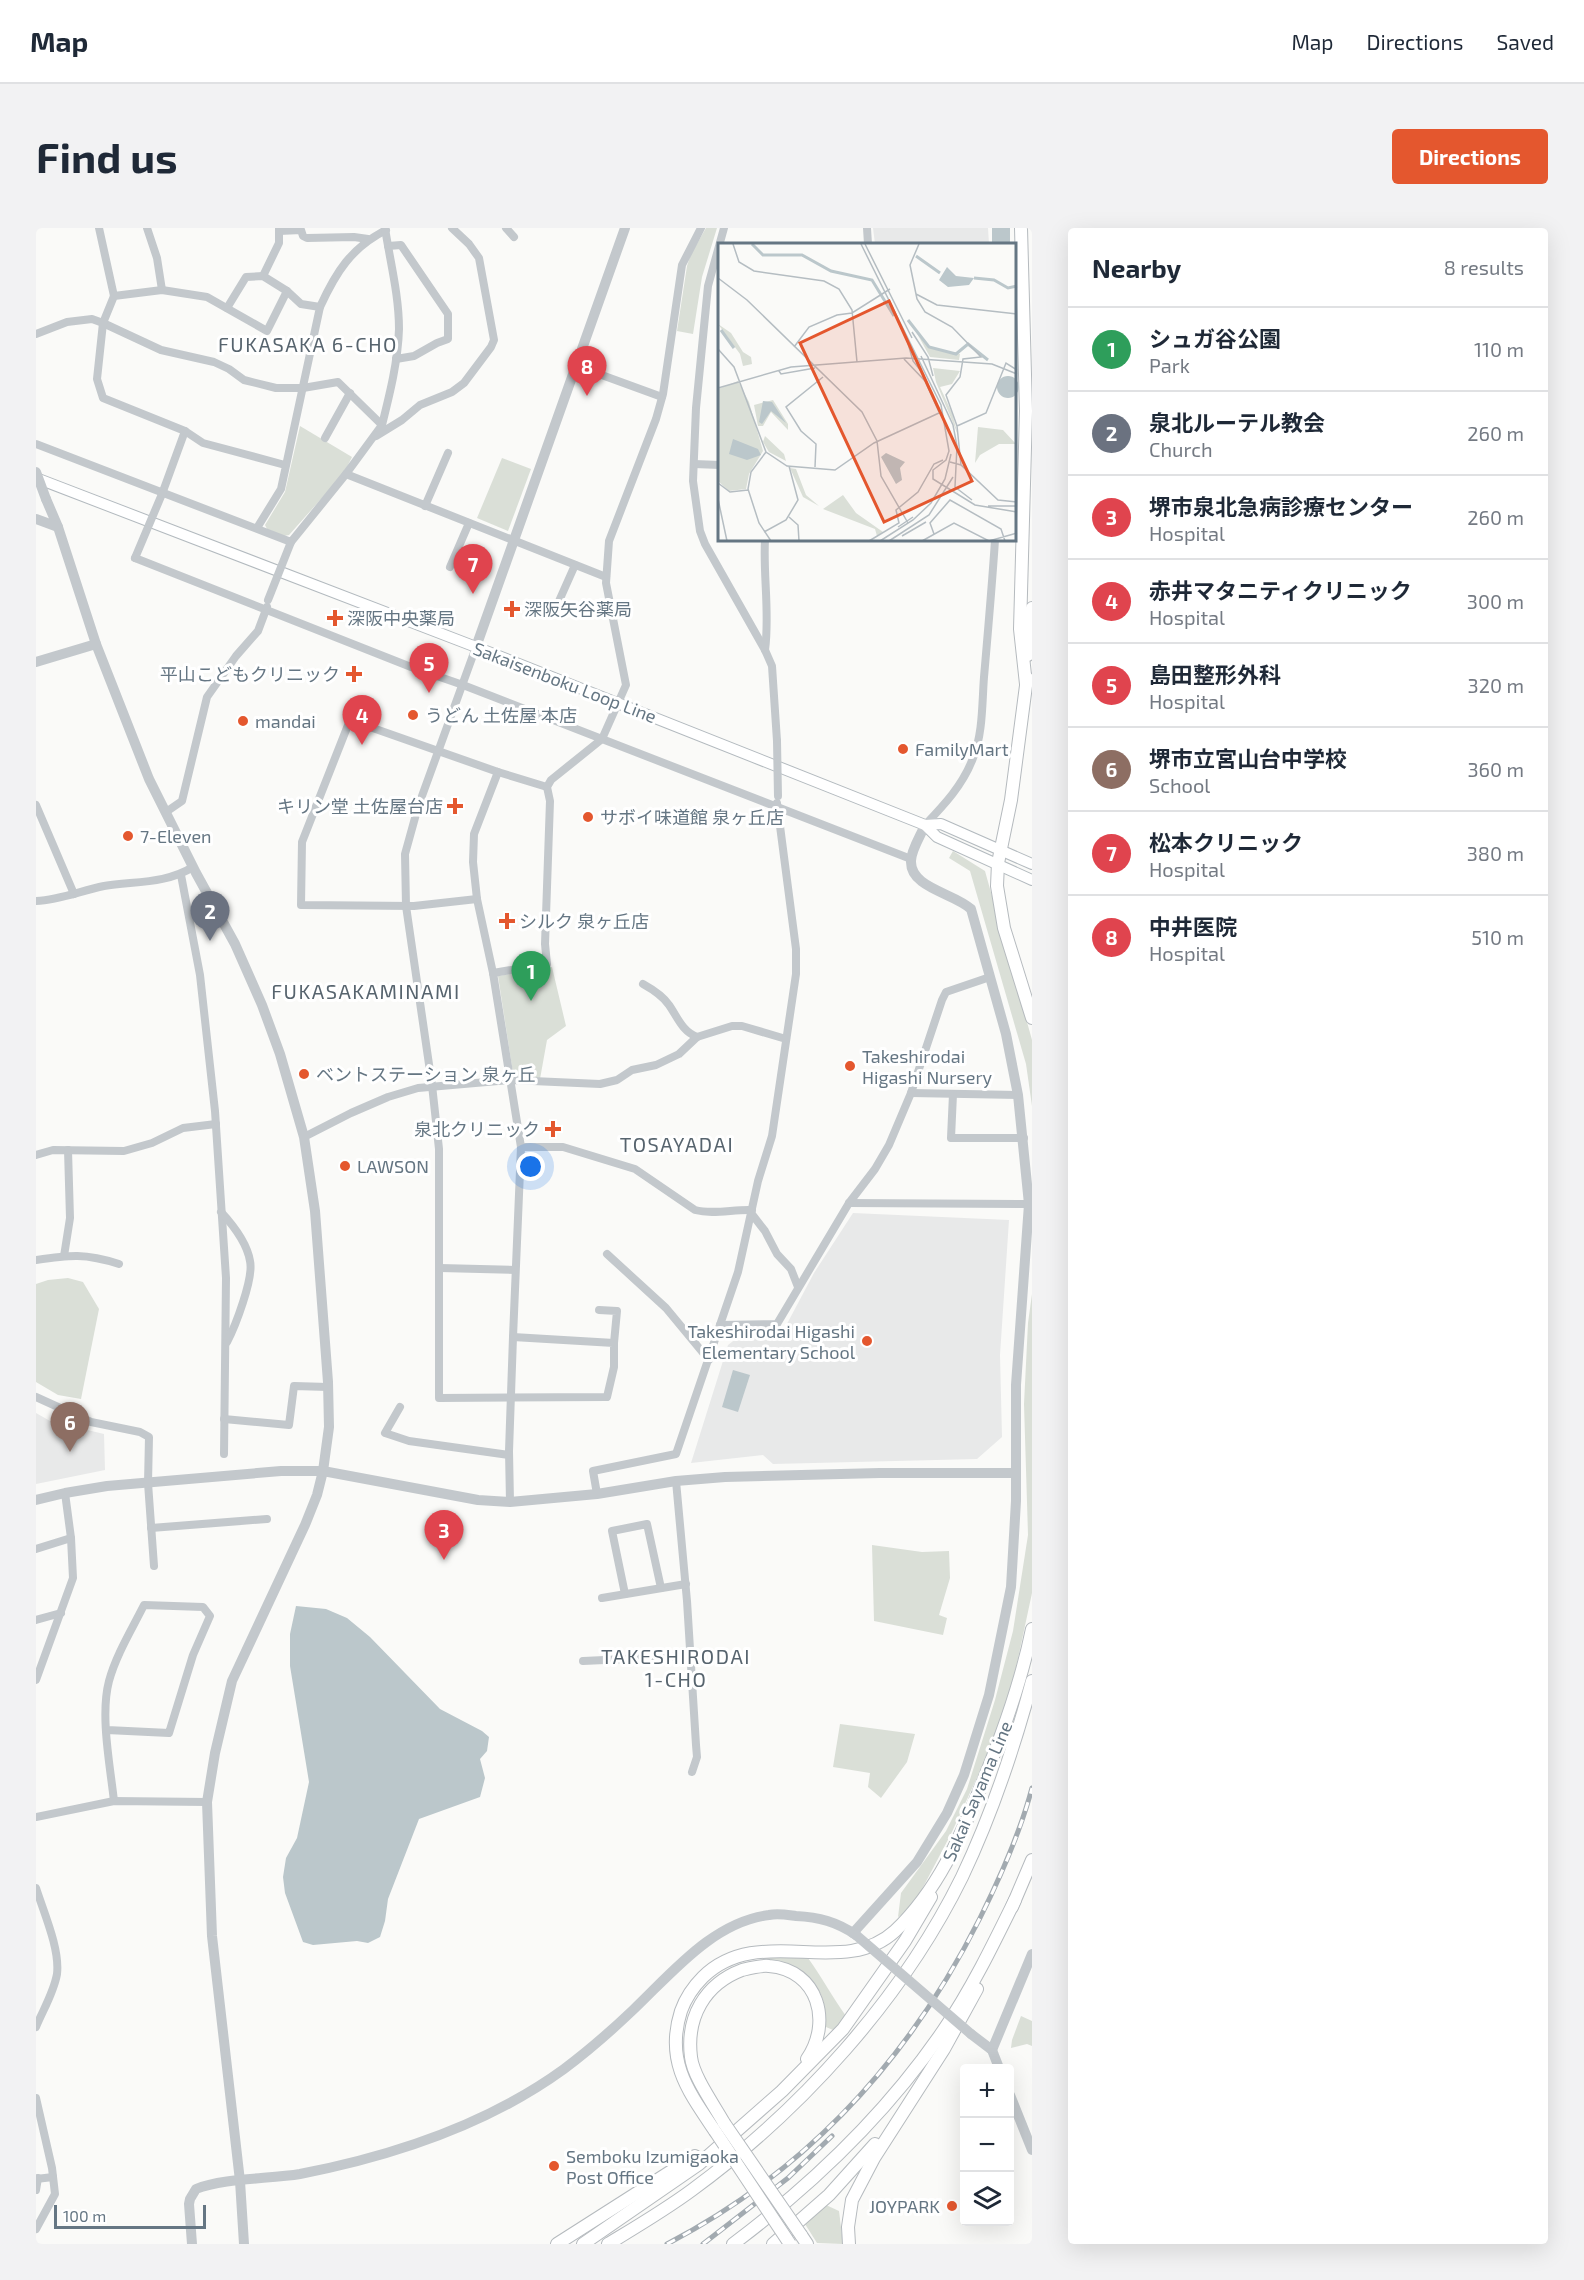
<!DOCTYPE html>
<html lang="en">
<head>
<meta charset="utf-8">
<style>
	body { margin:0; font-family:"Exo 2","Noto Sans JP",sans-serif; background:#f2f2f3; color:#1f2937 }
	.controls { position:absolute; right:18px; bottom:18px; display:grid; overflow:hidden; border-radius:6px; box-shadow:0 6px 24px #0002 }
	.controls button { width:54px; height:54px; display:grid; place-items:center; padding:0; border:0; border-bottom:2px solid #e0e1e3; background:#fff; color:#1f2937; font:30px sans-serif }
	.scale { position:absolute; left:18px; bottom:15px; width:152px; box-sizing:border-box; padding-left:6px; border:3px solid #657683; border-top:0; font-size:16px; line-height:21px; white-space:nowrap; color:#657683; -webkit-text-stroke:4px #fff; paint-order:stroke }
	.you { position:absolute; left:495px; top:939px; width:21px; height:21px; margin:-15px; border:4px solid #fff; border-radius:50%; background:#1a73e8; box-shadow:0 0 0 9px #1a73e833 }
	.badge { display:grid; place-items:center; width:39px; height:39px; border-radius:50%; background:#e4572e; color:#fff; font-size:20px; font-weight:700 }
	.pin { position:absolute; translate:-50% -50px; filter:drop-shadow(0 2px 3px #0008) }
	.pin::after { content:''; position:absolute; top:32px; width:21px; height:18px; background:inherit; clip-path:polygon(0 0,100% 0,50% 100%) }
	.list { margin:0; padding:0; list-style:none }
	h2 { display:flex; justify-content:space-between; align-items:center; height:78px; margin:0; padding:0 24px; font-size:26px }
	h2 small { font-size:20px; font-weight:400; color:#747a83 }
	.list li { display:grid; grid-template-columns:39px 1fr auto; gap:18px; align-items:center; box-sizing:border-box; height:84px; padding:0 24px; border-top:2px solid #e0e1e3 }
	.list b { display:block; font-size:22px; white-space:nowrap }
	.list p { margin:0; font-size:20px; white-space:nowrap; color:#747a83 }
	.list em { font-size:20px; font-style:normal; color:#747a83 }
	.icon { flex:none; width:33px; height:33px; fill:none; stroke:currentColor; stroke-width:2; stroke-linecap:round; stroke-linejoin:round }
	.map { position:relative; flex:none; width:996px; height:2016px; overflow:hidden; border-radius:6px }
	header { display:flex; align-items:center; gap:36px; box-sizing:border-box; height:84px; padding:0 30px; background:#fff; border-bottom:2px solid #e0e1e3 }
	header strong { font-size:28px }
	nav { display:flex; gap:33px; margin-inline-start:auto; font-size:21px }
	.intro { display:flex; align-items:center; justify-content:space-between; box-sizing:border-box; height:144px; padding:0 36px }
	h1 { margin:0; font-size:42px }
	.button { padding:15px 27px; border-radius:6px; background:#e4572e; color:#fff; font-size:21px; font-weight:700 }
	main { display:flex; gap:36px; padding:0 36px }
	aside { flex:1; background:#fff; border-radius:6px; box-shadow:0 6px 24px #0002 }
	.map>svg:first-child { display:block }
	.built { fill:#e8e9e9 }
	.green { fill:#dadfd7 }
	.water { fill:#bbc7cb }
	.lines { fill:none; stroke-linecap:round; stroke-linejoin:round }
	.river { stroke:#bbc7cb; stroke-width:18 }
	.secondary-casing { stroke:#b3babf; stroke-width:12 }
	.primary-casing { stroke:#b5babe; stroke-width:14 }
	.minor { stroke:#c3c8cc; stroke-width:8 }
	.tertiary { stroke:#c3c8cc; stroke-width:10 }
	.secondary { stroke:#fff; stroke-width:10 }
	.primary { stroke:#fff; stroke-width:12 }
	.rail-casing { stroke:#a2aab0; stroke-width:5 }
	.rail { stroke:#fff; stroke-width:3; stroke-dasharray:9; stroke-linecap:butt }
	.primary-bridge-casing { stroke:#b5babe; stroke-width:14; stroke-linecap:butt }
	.minor-bridge { stroke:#c3c8cc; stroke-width:8 }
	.tertiary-bridge { stroke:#c3c8cc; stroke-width:10 }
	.primary-bridge { stroke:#fff; stroke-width:12 }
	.poi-dot { fill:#e4572e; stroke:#fff; stroke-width:2 }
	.labels { text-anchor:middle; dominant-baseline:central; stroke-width:6; stroke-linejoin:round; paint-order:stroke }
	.poi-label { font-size:18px; fill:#657683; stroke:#fff; text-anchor:start }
	.street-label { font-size:18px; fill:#657683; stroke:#fff }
	.neighbourhood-label { font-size:20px; letter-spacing:1.5px; fill:#57646e; stroke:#fff }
	.inset-river { fill:none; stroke:#bbc7cb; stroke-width:3 }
	.inset-road { fill:none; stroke:#b5bdc2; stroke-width:1.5 }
	.view { fill:#e4572e; fill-opacity:0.15; stroke:#e4572e; stroke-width:3 }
	.inset-edge { fill:none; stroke:#657683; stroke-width:3 }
</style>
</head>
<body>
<header>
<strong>Map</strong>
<nav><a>Map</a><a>Directions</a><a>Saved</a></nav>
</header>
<div class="intro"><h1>Find us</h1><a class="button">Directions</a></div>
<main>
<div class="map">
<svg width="996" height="2016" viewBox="0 0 996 2016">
	<rect width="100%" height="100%" fill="#fafaf8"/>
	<g class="built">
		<polygon points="837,0 952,0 953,16 839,16"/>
		<polygon points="817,985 973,992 964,1127 966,1209 941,1231 737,1236 727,1227 655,1235 692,1117 701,1110 744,1109 778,1045"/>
		<polygon points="0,1185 14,1193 68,1206 69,1242 0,1256"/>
	</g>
	<g class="green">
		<polygon points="670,0 681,0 666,49 657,106 641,103 651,38 655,26"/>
		<polygon points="264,198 316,229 308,245 253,307 248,308 231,301 229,297 249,264"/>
		<polygon points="466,230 495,241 472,303 441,290"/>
		<polygon points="917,623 949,643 996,812 996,878 990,836 934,643 913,630"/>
		<polygon points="516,739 530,798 511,812 504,851 482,850 477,845 462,748"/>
		<polygon points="32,1050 47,1054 63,1081 45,1171 22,1167 0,1154 0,1056 12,1052"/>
		<polygon points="996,1066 996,1365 972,1477 950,1530 915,1606 885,1663 870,1684 862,1689 865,1665 910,1603 931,1561 959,1472 977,1403 992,1307 988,1176 992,1095"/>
		<polygon points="836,1317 886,1324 913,1323 914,1350 903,1387 911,1390 907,1407 838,1393"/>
		<polygon points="804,1496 879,1506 871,1534 845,1570 832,1559 834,1545 797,1539"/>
		<path d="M725,1728L772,1730C786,1749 796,1769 810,1788L797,1802L790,1799C789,1792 790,1783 788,1776C782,1748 754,1731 728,1732Z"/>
		<polygon points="985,1788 996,1793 996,1818 991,1816 975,1820 976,1812"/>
		<polygon points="790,1977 803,1983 807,2016 781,2015 769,1996"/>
	</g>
	<g class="water">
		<polygon points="697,1142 714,1147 702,1184 686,1179"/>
		<polygon points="260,1378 290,1381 311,1390 334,1409 404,1481 446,1503 453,1509 451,1523 444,1531 449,1550 444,1569 383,1591 352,1671 349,1693 344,1709 332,1715 321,1713 277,1717 267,1714 249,1665 247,1649 250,1630 261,1610 273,1554 254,1438 254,1406"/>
	</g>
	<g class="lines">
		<polyline class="river" points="965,0 965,16"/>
		<defs>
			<g id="secondary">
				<polyline points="0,250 440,419 889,597 901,609 996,652"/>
				<polyline points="889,597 905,596 996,636"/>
			</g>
			<g id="primary">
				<polyline points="985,0 990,183 984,401 990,456"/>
				<polyline points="992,427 996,380"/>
				<polyline points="991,450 975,572 962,635 961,658 968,700 996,790"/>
				<polyline points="976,1679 996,1632"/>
				<path d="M688,1895C678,1877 657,1848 655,1829C650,1789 669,1756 706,1742C714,1740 725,1737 733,1738C783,1742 796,1795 771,1831"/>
				<path d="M679,1903C652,1863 629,1833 645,1783C650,1769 657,1759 667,1749C723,1694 806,1752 859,1703C902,1662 924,1610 946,1556C967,1505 985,1455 996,1401"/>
				<polyline points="765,2007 771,2016"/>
				<polyline points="521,2016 659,1928"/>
				<polyline points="547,2016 663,1936 746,1863 807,1801 869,1713 895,1669"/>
				<path d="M572,2016C600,1999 629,1982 656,1962C765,1882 866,1771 926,1649C956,1586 978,1520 996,1453"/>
				<path d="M697,2016C777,1956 850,1886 907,1803C935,1762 957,1717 979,1672"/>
				<polyline points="737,2016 793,1967 839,1916"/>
				<polyline points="813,2016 812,1999 816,1972 838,1930 908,1821 941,1761"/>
			</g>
		</defs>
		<use href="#secondary" class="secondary-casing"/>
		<use href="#primary" class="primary-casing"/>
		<g class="minor">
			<polyline points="63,0 78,68"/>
			<polyline points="111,0 121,30 126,62"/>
			<polyline points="470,0 478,9"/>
			<polyline points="688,0 672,58 660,180 657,253 664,303 669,316 729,422 736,438 741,513"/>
			<polyline points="831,0 832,16"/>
			<polyline points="243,3 265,2 267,8 271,10 318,9 332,11"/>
			<polyline points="352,18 365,17 412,86 412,111 401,115 378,128 360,131"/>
			<polyline points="227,48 243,15 243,0"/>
			<path d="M284,79C300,44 315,20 350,2"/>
			<polyline points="191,80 210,49 227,48 251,63"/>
			<polyline points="0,106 31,94 56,91 67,95 125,122 178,134 193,141 208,152 240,160 267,160 302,154 346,197 310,246 255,314 0,216"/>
			<polyline points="541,138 626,169"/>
			<path d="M346,197C354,165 362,133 363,101C363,67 354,33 349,0"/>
			<polyline points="340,208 366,192 384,177 416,164 428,155 455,119 458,112 443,30 433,16 416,0"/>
			<polyline points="289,210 314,165"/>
			<polyline points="658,236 684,237"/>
			<polyline points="310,246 570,349"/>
			<polyline points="126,266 149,203"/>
			<polyline points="389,278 412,225"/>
			<polyline points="221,300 245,261 284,79 265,76 251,63 231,103 171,69 126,62 78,68 67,95 61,151 67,170 149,203 167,215 249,237"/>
			<path d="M729,312C727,348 734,386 729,422"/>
			<polyline points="99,330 375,439 427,457 875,631"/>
			<polyline points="414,339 433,295"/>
			<polyline points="519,382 539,337"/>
			<polyline points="440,419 382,579 369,626 370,678 396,857 403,921 403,1170 571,1169 578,1139 578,1115 477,1109"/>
			<polyline points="462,544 438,606 437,634 441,671 457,745 485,919 477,1109 473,1223 474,1274"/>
			<polyline points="0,577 38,666"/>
			<polyline points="130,584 146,573 171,469 200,428 222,403 231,379"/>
			<path d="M889,597C908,577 927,557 937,530C947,506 946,475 948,449C952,403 956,358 959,312"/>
			<polyline points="145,647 164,747 179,883 190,1050 188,1226"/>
			<polyline points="441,671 378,678 265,677 266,614 314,492 462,544 511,559"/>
			<path d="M0,673C24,672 44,663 68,658C98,653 130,656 157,639"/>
			<polyline points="457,745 511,736 509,716 514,573 511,559 515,552 566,511 590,457 570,355 573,313 620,191 627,166 646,37 665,0"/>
			<path d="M607,756C616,761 627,768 633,777C642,790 646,803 661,809"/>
			<polyline points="875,865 982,867"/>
			<polyline points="917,866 915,910 988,910"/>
			<polyline points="268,909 315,885 352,869 382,860 474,852 564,856 581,852 596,842 620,837 643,826 661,809 696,798 706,798 750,811"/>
			<path d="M485,919H527L599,941L659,982C677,987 698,981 716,982"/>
			<polyline points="0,927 17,922 88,923 116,915 147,900 180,896"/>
			<polyline points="813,975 993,976"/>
			<path d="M185,984C197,997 211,1015 214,1033C218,1050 199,1099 191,1114"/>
			<polyline points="715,985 729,1003 741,1026 755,1041 762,1059"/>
			<polyline points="571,1026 630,1080 673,1132"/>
			<polyline points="28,1028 34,990 32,922"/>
			<path d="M0,1032C34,1027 49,1025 83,1036"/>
			<polyline points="404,1040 479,1042"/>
			<polyline points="563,1082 581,1083 578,1115"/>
			<polyline points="684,1097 741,1096 813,975 839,941 853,917 875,865 906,772 910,764 954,749"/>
			<polyline points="0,1169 55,1194 104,1204 113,1209 112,1255 118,1338"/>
			<polyline points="364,1179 349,1205 373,1213 473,1227"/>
			<polyline points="188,1191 253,1197 258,1158 292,1159"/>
			<polyline points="640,1253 651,1373 660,1517 661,1529 656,1544"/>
			<polyline points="561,1266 557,1243 640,1226 702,1044 722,953 736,908 760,746 760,721 741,575"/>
			<polyline points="115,1300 231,1291"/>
			<polyline points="0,1321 35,1310"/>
			<polyline points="589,1366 576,1303 611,1296 625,1360"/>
			<polyline points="566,1370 650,1356"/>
			<polyline points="0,1392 25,1385"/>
			<polyline points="547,1433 655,1428"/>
			<polyline points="0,1452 37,1350 35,1310 29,1265"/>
			<path d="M71,1502L133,1505L157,1427L174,1388L167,1379L108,1377C96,1401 80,1427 73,1453C64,1487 74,1537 78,1573"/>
			<polyline points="0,1589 78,1573 171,1574"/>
			<path d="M0,1660C8,1685 24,1721 21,1746C18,1764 7,1782 0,1799"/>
			<polyline points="0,1870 16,1940 19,1966 0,2001"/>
			<polyline points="0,1951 17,1949"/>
			<polyline points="0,1962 2,1950"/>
		</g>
		<g class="tertiary">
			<polyline points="10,271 22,299 60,416 113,551 160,645 199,716 226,777 244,826 268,909 279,983 292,1154 293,1199 287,1243 281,1267 269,1297 196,1453 179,1525 171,1574 176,1708 204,1953 208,2016"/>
			<polyline points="0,291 22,299"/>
			<polyline points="440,419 589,0"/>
			<polyline points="0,434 60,416"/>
			<polyline points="0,1272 29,1265 71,1258 245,1243 287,1243 442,1272 474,1274 561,1266 640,1253 689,1249 844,1245 980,1245"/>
			<path d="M817,1705L881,1634L911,1585L928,1547L953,1467L975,1359L980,1273V1157L993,976L982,867L970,806L935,681C918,665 874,660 875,633C875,622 885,607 889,597"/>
			<polyline points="935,1806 956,1822 963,1840"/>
			<polyline points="956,1822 996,1726"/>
			<polyline points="974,1867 996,1922"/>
			<path d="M156,2016L153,1976L154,1971L160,1961C186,1950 234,1951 264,1946C357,1928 451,1897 528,1841C552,1823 576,1802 597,1782C636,1745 677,1694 733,1687C742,1685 752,1687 760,1688C783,1689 801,1694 820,1707"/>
		</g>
		<use href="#secondary" class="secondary"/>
		<use href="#primary" class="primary"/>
		<defs>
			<g id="rail">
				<path d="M631,2016C771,1943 874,1830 944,1690C965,1648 984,1605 996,1560"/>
				<polyline points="667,2016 752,1950 796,1908"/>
			</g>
		</defs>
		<use href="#rail" class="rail-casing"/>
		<use href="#rail" class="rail"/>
		<defs>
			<g id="primary-bridge">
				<polyline points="688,1895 765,2007"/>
				<polyline points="679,1903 754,2016"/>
			</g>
		</defs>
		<use href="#primary-bridge" class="primary-bridge-casing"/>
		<g class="minor-bridge">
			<polyline points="99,330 126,266"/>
			<polyline points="232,372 255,314"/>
			<polyline points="741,513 742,568"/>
		</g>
		<g class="tertiary-bridge">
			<polyline points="0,244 10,271"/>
			<polyline points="820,1707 935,1806"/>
		</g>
		<use href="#primary-bridge" class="primary-bridge"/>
	</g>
	<g class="poi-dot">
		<path d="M473 372h6v6h6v6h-6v6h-6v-6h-6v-6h6z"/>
		<path d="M296 381h6v6h6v6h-6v6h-6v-6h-6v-6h6z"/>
		<path d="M315 437h6v6h6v6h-6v6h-6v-6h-6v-6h6z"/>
		<circle cx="377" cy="487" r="6"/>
		<circle cx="207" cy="493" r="6"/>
		<circle cx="867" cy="521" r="6"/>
		<path d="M416 569h6v6h6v6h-6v6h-6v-6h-6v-6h6z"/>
		<circle cx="552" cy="589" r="6"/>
		<circle cx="92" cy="608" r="6"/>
		<path d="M468 684h6v6h6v6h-6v6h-6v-6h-6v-6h6z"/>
		<circle cx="814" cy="838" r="6"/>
		<circle cx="268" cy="846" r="6"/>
		<path d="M514 892h6v6h6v6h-6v6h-6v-6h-6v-6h6z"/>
		<circle cx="309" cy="938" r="6"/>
		<circle cx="831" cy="1113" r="6"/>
		<circle cx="518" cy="1938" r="6"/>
		<circle cx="916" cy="1978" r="6"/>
	</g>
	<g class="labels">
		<g class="poi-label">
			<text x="488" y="381">深阪矢谷薬局</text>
			<text x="311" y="390">深阪中央薬局</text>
			<text x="304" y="446" text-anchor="end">平山こどもクリニック</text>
			<text x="389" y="487">うどん 土佐屋 本店</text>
			<text x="219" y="493">mandai</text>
			<text x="879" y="521">FamilyMart</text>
			<text x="407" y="578" text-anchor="end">キリン堂 土佐屋台店</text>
			<text x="564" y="589">サボイ味道館 泉ヶ丘店</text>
			<text x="104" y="608">7-Eleven</text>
			<text x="483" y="693">シルク 泉ヶ丘店</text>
			<text x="826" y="828">Takeshirodai<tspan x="826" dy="21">Higashi Nursery</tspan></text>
			<text x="280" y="846">ベントステーション 泉ヶ丘</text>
			<text x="504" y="901" text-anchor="end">泉北クリニック</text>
			<text x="321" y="938">LAWSON</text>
			<text x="819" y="1103" text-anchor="end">Takeshirodai Higashi<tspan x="819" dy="21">Elementary School</tspan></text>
			<text x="530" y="1928">Semboku Izumigaoka<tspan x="530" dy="21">Post Office</tspan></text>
			<text x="904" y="1978" text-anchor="end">JOYPARK</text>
		</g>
		<g class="street-label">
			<text transform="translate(529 454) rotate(21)">Sakaisenboku Loop Line</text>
			<text transform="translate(941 1563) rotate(-67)">Sakai Sayama Line</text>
		</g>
		<g class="neighbourhood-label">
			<text x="272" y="116">FUKASAKA 6-CHO</text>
			<text x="330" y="763">FUKASAKAMINAMI</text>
			<text x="641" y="916">TOSAYADAI</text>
			<text x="640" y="1428">TAKESHIRODAI<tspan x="640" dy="23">1-CHO</tspan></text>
		</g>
	</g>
	<g transform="translate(682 15)">
		<rect width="298" height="298" fill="#fafaf8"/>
		<path d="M0,81L13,90L25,109L33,114L34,121L25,123L22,111ZM196,85L209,103L242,111L241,117L212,114ZM215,125L242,128L234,141L222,144L234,170L240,192L218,139ZM20,138L31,159L45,208L31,231L28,246L11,248L0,238V146ZM55,157L70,181V187L53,169L45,183H40L36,162ZM260,184L285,187L298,201H281L262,212L257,220ZM47,193L66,211L68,218L51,209L45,199ZM72,225L78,226L88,252L101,263L85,254ZM125,252L138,270L165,289L159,293L157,286L105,266Z" fill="#dadfd7"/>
		<path d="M229,24L238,33L256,35L251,42L230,44L221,37ZM279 144a11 11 0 1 1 22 0a11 11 0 1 1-22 0ZM45,158L54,159L68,180L53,168L44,181L41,179ZM15,196L40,206L43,212L29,217L11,211ZM168,210L187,219L182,225L184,237L178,241L163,214Z" fill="#bbc7cb"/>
		<path class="inset-river" d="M34,1L45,12H84L113,28L154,37L176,73M198,13L222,30M256,35L276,37L290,45L299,43M190,77L211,104L238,111L250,101L270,117M3,87L16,105"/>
		<path class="inset-road" d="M15,1L21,19L36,28L106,38L121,46L134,67L139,119M143,1L223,162L231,208L228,217L215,227V236L257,262L299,269M147,1L194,95M201,1L192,22L199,56L207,69L234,84L263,114L245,116L242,134L228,152L239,183L243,222M0,35L29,57L144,169L159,198L163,233L190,280M198,51L219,62L299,71M194,89L210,114L215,133M189,97L195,118L206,132M76,104L91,84L119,72L134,70L172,46M0,106L16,124L48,209L69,223L117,227L156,200L221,170M203,113L235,182L239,203L237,244L254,257M186,116L207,138L221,169M61,128L63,131L97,125M0,145L73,124L188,115L274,121L299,131M239,183L268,170L288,120L299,127M48,209L33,229L30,246L41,280L53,298M232,219L243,222L280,257L299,259M97,224L98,201L83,188L68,164L105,134M0,240L12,249L30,247M0,256L9,298M270,263H299M71,274L80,282L81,298M180,284L195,274M46,289L68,277L80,257L71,223M216,291L212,280L232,257L283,286L287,298M184,293L208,279M151,298L181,280L178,267L200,249L216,221L225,217M162,298L195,277L213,260L227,236L233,211M171,298L211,272L235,234M204,298L236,280L271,298L299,290"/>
		<path class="view" d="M171,58L254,238L166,279L82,100Z"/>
		<rect width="298" height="298" class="inset-edge"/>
	</g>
</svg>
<div class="controls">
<button>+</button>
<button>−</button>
<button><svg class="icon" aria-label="layers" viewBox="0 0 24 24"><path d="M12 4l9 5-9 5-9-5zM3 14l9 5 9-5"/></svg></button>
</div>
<div class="scale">100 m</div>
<div class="you"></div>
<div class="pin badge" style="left:495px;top:773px;background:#2e9e5b">1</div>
<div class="pin badge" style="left:174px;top:713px;background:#6b7280">2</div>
<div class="pin badge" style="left:408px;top:1332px;background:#e0444e">3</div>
<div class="pin badge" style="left:326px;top:517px;background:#e0444e">4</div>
<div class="pin badge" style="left:393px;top:465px;background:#e0444e">5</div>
<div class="pin badge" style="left:34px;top:1224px;background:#8d6e63">6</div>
<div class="pin badge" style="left:437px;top:366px;background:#e0444e">7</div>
<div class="pin badge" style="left:551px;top:168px;background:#e0444e">8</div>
</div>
<aside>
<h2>Nearby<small>8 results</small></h2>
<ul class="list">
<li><span class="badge" style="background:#2e9e5b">1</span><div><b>シュガ谷公園</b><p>Park</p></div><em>110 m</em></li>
<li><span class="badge" style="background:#6b7280">2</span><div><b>泉北ルーテル教会</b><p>Church</p></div><em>260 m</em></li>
<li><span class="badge" style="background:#e0444e">3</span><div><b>堺市泉北急病診療センター</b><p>Hospital</p></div><em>260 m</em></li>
<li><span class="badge" style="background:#e0444e">4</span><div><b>赤井マタニティクリニック</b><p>Hospital</p></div><em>300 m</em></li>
<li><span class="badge" style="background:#e0444e">5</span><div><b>島田整形外科</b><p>Hospital</p></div><em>320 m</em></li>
<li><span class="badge" style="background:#8d6e63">6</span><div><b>堺市立宮山台中学校</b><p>School</p></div><em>360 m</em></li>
<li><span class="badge" style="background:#e0444e">7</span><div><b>松本クリニック</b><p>Hospital</p></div><em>380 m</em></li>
<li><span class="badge" style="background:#e0444e">8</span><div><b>中井医院</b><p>Hospital</p></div><em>510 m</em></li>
</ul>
</aside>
</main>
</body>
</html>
